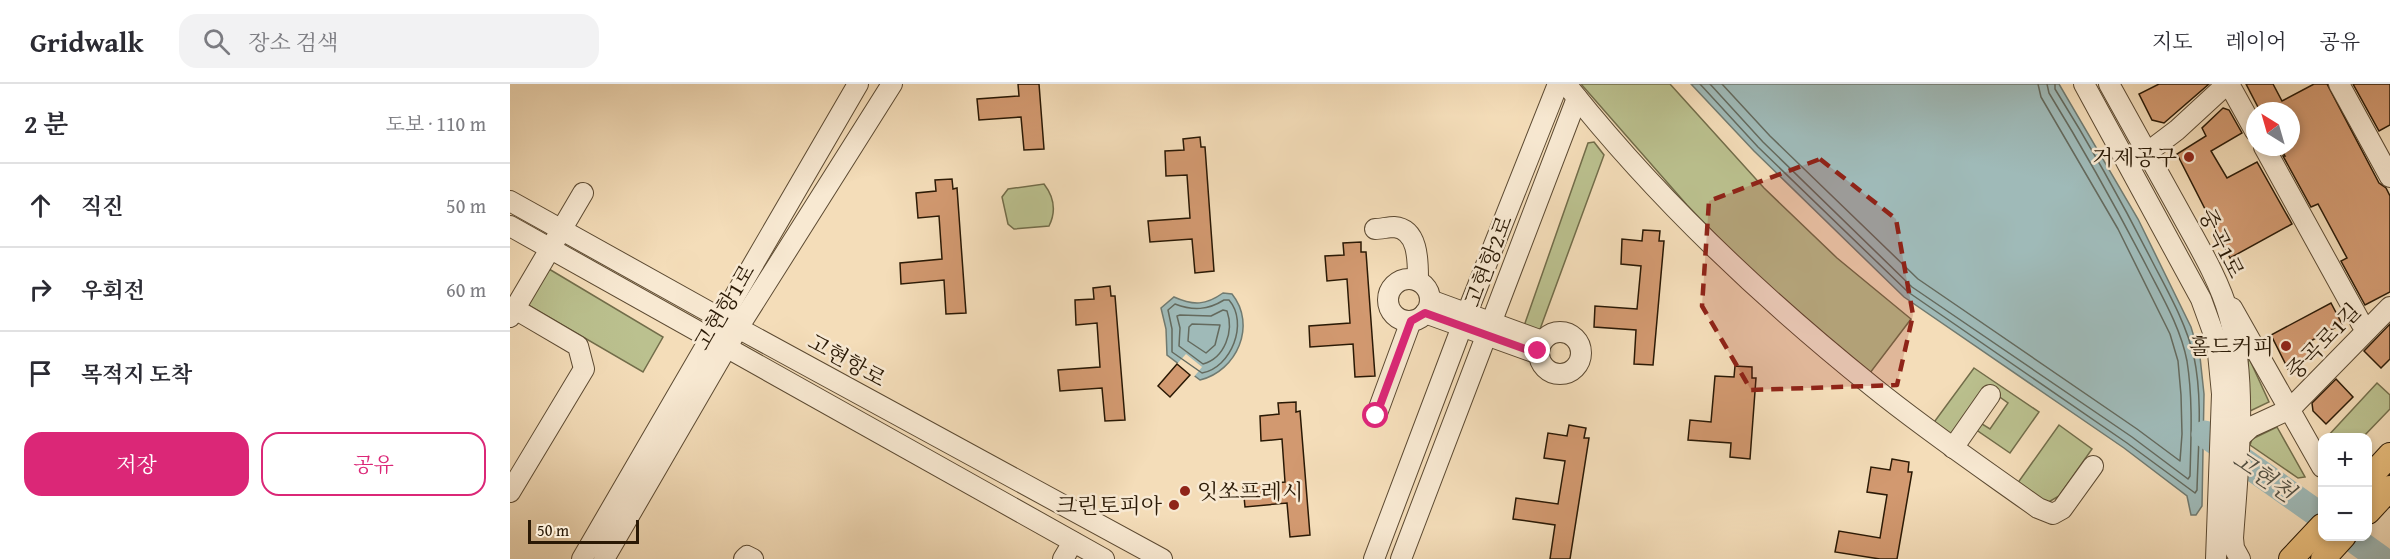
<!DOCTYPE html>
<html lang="ko">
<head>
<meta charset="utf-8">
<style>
	body { margin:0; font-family:"Gentium Book Plus","Noto Serif KR",serif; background:#f2f2f3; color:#2b2b33 }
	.controls { position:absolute; right:18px; bottom:18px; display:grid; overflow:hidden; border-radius:12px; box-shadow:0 3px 9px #0003 }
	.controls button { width:54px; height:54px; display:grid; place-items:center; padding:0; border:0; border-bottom:2px solid #e1e1e2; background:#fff; color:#2b2b33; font:30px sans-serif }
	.compass { position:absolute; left:1736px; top:18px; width:54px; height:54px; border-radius:50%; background:#fff; box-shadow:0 3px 9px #0003; rotate:323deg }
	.scale { position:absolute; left:18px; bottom:15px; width:111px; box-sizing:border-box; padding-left:6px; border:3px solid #2a1905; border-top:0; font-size:16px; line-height:21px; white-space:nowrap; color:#2a1905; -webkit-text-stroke:4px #f8e9d2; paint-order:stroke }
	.stop { position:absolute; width:18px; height:18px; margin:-14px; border:4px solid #db2777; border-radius:50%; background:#fff }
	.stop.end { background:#db2777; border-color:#fff; box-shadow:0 2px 6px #0008 }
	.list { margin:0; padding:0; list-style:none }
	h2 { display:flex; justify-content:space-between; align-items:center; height:78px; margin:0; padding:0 24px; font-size:26px }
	h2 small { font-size:20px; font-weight:400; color:#7c7c81 }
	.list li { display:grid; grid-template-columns:39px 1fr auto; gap:18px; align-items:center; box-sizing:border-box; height:84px; padding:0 24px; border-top:2px solid #e1e1e2 }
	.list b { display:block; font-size:22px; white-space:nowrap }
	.list em { font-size:20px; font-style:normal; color:#7c7c81 }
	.actions { display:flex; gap:12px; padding:18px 24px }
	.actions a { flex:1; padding:14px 0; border:2px solid #db2777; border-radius:18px; text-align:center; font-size:21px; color:#db2777 }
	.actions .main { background:#db2777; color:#fff }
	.icon { flex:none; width:33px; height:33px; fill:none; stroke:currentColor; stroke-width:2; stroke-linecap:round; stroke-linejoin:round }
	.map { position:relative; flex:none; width:1880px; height:475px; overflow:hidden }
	header { display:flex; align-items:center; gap:36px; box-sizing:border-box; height:84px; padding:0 30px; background:#fff; border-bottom:2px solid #e1e1e2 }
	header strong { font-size:28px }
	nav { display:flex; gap:33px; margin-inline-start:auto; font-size:21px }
	.search { width:420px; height:54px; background:#f2f2f3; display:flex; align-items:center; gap:15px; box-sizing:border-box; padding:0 21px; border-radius:18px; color:#7c7c81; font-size:22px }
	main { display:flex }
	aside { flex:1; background:#fff }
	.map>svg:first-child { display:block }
	.green { fill:#bbc18f; stroke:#726d4a; stroke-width:1.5 }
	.water { fill:#9fbab8; stroke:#707a70; stroke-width:1.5 }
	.pier { fill:#f4ddb9 }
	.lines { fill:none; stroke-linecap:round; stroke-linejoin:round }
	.shore { stroke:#646a5e; stroke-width:1.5 }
	.river { stroke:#9fbab8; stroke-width:27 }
	.building { fill:#d29970; stroke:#2a1905; stroke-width:1.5 }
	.minor-casing { stroke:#5c4a32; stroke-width:22 }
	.major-casing { stroke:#2a1905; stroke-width:26 }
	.minor { stroke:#f8e9d2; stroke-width:20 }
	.major { stroke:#eabe7c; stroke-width:24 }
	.route { stroke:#db2777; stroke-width:8 }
	.marked { fill:#8f2418; fill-opacity:0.2; stroke:#8f2418; stroke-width:4.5; stroke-dasharray:12 8; stroke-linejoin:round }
	.poi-dot { fill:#8f2418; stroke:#f8e9d2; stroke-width:2 }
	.labels { text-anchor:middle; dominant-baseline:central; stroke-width:5; stroke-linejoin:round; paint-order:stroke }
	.poi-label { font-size:22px; fill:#2a1905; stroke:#f8e9d2; text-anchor:end }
	.street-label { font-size:22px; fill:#2a1905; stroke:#f8e9d2 }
	.water-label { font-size:24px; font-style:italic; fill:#535144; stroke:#f8e9d2 }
</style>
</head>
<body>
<header>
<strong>Gridwalk</strong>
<div class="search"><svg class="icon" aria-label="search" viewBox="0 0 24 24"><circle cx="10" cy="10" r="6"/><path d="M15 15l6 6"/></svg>장소 검색</div>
<nav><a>지도</a><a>레이어</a><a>공유</a></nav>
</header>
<main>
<aside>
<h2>2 분<small>도보 · 110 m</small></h2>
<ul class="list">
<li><svg class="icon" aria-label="ahead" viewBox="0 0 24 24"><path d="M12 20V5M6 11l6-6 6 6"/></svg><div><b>직진</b></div><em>50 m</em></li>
<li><svg class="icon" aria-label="right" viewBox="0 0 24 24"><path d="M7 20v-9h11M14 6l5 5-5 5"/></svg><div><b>우회전</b></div><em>60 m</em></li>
<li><svg class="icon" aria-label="arrive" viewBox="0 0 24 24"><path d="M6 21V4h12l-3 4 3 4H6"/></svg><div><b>목적지 도착</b></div></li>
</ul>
<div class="actions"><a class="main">저장</a><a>공유</a></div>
</aside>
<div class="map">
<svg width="1880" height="475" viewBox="0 0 1880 475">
	<rect width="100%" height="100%" fill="#f4ddb9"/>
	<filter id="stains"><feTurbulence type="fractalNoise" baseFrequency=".00333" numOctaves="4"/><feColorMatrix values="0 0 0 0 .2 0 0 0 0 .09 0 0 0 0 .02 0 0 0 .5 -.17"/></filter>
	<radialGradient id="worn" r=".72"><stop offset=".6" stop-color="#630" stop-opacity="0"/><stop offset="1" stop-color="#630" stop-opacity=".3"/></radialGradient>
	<g class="green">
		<polygon points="1071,0 1160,0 1254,104 1327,174 1401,235 1360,289 1252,199 1177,121"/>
		<polygon points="1084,58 1094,71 1029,248 1014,242 1078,59"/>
		<path d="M534,100C544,113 546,128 539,142L504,145L498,140L492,113L498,105Z"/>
		<polygon points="39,185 153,253 133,288 18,221"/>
		<polygon points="1738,272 1759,318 1738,328"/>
		<polygon points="1464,284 1529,328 1500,369 1465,345 1469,338 1480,345 1498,319 1477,304 1443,353 1422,341"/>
		<polygon points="1867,299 1880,311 1880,325 1853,353 1817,353"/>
		<polygon points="1549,341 1582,365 1549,412 1537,419 1507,400"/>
		<polygon points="1767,343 1795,393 1788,394 1740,361 1742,355"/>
	</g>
	<g class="water">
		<polygon points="1181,0 1549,0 1628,135 1681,243 1690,273 1694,310 1692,422 1686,431 1681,431 1677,412 1614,364 1394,213 1244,67"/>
		<path d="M713,209L722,210C747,241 727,287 690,296L657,271L656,245L651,224L664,213C684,222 696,221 713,209Z"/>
	</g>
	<polygon class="pier" points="676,270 692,283 683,294 666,281"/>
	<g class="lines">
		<g class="shore">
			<path d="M1190,0L1248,63L1398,208L1617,359L1685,409L1687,406C1688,363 1693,316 1684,273C1676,239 1658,208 1642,177C1612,118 1580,61 1545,5V0"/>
			<path d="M1200,0L1253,58L1402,203L1622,353L1678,395L1680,392C1681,354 1683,315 1677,277C1671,245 1653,214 1638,185C1607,125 1574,66 1539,9L1537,0"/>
			<polyline points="1212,0 1260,52 1408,195 1627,345 1670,377 1672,350 1671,311 1668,277 1660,250 1608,145 1531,13 1528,0"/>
			<path d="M714,216H719C739,239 721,284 692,289L662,268V245L658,226L665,220C683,227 698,226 714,216Z"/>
			<path d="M713,226L717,227C724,247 715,274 693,280L669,262L670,244L667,232L670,231L701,232Z"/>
			<polygon points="682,240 710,241 705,261 696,269 678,257 679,243"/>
		</g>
		<g class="river">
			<polyline points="1695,350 1812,433"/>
			<polyline points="1839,452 1871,475"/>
		</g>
	</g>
	<g class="building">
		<polygon points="508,0 529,0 534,65 514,66 511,33 469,36 467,15 509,12"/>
		<polygon points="1649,0 1699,0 1654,39 1642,36 1629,10"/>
		<polygon points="1736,0 1763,0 1772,17 1804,0 1817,0 1869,99 1876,104 1880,112 1880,208 1855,221 1831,177 1837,174 1808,120 1801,123 1773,72 1775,72 1770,63 1781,63 1781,27 1750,27"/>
		<polygon points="1843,0 1880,0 1880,41 1869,47"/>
		<polygon points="1713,24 1719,26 1732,49 1701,67 1717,94 1747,78 1782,140 1720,174 1667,70 1696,52 1692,44"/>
		<polygon points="690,53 691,63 695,63 704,187 685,189 682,155 640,158 638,137 680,134 677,91 656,92 655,67 674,66 673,55"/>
		<polygon points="442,95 443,105 447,104 456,229 436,230 434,196 391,200 390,179 432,175 429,132 408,134 406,109 426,107 425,96"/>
		<polygon points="1133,146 1150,147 1149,157 1154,157 1143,281 1124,280 1126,246 1084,243 1085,222 1127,225 1131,182 1111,180 1112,155 1132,157"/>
		<polygon points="851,158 851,168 856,168 865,292 845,293 843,260 800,263 799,242 840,239 837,195 817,197 815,172 834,171 833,159"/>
		<polygon points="600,202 601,212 605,212 615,336 595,337 592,304 550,307 548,286 590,283 587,239 566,241 565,216 584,215 583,204"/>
		<polygon points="1821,219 1832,240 1795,260 1802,272 1778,285 1761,251"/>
		<polygon points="1880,240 1880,275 1871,284 1854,267"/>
		<polygon points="667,280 680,291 660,313 648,302"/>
		<polygon points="1225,282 1242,283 1242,294 1246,294 1240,375 1220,373 1221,359 1178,356 1180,336 1201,338 1205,292 1224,293"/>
		<polygon points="1826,295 1843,313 1816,340 1803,327 1802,319"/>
		<polygon points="786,318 786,328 790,327 800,451 780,453 777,419 735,423 733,402 775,398 772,355 751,357 750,332 769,330 768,319"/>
		<polygon points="1059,341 1076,344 1074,354 1079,354 1060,475 1040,475 1045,441 1003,435 1006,414 1048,420 1055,377 1034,374 1038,349 1057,352"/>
		<polygon points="1382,375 1399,378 1398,388 1402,388 1387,475 1370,475 1325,468 1329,447 1370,454 1377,411 1357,408 1361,383 1380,386"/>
	</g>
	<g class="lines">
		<defs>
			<g id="minor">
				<path d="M1056,0C1145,113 1251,213 1363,303C1416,346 1472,384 1528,424L1543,430L1552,425L1583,382"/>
				<polyline points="1574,0 1691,215 1707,259 1712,310 1706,475"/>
				<path d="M1599,0C1623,43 1646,85 1670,128C1688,161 1709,195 1719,231C1738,299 1728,383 1723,454L1724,464L1730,475"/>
				<polyline points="1719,0 1745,47"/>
				<polyline points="1829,0 1880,93"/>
				<polyline points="1754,63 1851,239 1857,246"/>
				<polyline points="1626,77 1667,46 1717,0"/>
				<polyline points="0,117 228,244 652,475"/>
				<polyline points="0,142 594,475"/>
				<path d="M865,145C871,145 878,143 884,143C909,145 908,178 908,197"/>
				<circle cx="899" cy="216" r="21"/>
				<polyline points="920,216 1032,257"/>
				<polyline points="1722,224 1812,383"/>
				<polyline points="915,229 1029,270"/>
				<polyline points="0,233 73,109"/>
				<circle cx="1050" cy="269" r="21"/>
				<polyline points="866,332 901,237"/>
				<polyline points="1728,355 1741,343 1780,325 1880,223"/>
				<polyline points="1443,364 1480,311"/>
				<polyline points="0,408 74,285 68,262 5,225"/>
				<polyline points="72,475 348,0"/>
				<polyline points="94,475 228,244 382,0"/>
				<polyline points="234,475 237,472 243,475"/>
				<polyline points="553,475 563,458"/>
				<polyline points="864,475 957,229 1048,0"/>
				<polyline points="891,475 1067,14"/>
			</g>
			<g id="major">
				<polyline points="1858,395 1880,371"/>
				<polyline points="1858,428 1880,404"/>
				<polyline points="1781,475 1812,442"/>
				<polyline points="1813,475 1834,452"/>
			</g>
		</defs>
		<use href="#minor" class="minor-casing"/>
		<use href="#major" class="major-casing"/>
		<use href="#minor" class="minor"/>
		<use href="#major" class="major"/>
	</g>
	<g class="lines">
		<polyline class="route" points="866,332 901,237 915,229 1029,270 1028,267"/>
	</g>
	<path class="marked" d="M1310,75L1386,135L1403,231L1387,301L1241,306L1192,222L1199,117Z"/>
	<g class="poi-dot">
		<circle cx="1679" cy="73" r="6"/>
		<circle cx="1776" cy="262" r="6"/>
		<circle cx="675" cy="407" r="6"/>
		<circle cx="664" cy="421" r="6"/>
	</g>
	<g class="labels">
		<g class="poi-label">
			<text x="1667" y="73">거제공구</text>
			<text x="1764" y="262">홀드커피</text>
			<text x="687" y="407" text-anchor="start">잇쏘프레시</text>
			<text x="652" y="421">크린토피아</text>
		</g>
		<g class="street-label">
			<text transform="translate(1712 159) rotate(64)">중곡1로</text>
			<text transform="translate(978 177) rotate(-69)">고현항2로</text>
			<text transform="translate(214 223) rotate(-59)">고현항1로</text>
			<text transform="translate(1813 257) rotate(-46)">중곡로1길</text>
			<text transform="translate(337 276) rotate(29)">고현항로</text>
		</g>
		<g class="water-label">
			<text transform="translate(1754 392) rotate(35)">고현천</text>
		</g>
	</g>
	<rect width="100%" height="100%" filter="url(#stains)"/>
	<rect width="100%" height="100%" fill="url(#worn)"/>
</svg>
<div class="controls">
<button>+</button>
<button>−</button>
</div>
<svg class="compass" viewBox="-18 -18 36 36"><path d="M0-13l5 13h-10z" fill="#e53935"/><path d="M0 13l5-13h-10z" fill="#7c7c81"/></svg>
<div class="scale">50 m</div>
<div class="stop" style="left:866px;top:332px"></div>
<div class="stop end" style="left:1028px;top:267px"></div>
</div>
</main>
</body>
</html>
